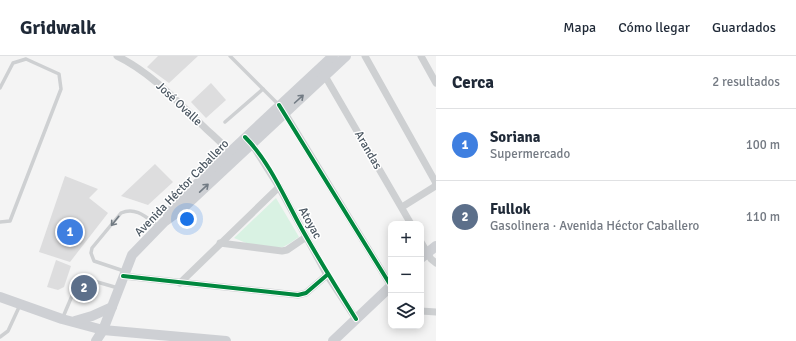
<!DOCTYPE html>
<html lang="es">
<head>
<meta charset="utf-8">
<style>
	body { margin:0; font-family:Signika,sans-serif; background:#f2f2f3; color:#1f2937 }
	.controls { position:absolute; right:12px; bottom:12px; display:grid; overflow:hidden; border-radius:8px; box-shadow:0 2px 10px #0003 }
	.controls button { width:36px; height:36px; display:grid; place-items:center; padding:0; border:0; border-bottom:1px solid #e0e1e3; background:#fff; color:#1f2937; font:20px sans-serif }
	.you { position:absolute; left:187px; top:163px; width:14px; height:14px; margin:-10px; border:3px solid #fff; border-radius:50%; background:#1a73e8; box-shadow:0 0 0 6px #1a73e833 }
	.badge { display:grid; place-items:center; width:26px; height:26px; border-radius:50%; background:#868d94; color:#fff; font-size:13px; font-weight:700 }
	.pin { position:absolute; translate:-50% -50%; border:2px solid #fff; box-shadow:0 1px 4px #0006 }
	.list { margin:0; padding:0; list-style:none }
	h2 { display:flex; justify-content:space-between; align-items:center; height:52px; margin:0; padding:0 16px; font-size:17px }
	h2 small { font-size:13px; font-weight:400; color:#747a83 }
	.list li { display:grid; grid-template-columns:26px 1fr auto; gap:12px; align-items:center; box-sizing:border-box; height:72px; padding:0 16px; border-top:1px solid #e0e1e3 }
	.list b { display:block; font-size:15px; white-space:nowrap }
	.list p { margin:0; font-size:13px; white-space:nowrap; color:#747a83 }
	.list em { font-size:13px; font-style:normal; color:#747a83 }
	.icon { flex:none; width:22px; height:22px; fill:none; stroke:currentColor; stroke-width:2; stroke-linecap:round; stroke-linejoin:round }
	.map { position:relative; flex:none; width:436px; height:285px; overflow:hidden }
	header { display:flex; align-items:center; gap:24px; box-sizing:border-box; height:56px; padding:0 20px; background:#fff; border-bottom:1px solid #e0e1e3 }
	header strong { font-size:19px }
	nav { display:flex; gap:22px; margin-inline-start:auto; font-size:14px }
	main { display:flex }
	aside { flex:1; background:#fff }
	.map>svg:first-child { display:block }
	.green { fill:#d9f2e3 }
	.building { fill:#ddddde }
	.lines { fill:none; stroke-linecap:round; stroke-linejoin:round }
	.lane { stroke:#ced0d2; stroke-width:3.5 }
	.street { stroke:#ced0d2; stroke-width:7 }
	.secondary { stroke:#ced0d4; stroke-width:10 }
	.cycleway-casing { stroke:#fff; stroke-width:6 }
	.cycleway { stroke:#00873e; stroke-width:4 }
	.oneway { stroke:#727b84 }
	.oneway2 { stroke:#727b83 }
	.labels { text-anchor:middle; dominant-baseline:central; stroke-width:3; stroke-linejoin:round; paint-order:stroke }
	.street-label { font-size:12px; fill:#4a5661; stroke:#fff }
</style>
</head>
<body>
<header>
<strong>Gridwalk</strong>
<nav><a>Mapa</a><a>Cómo llegar</a><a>Guardados</a></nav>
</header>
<main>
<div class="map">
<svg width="436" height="285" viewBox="0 0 436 285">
	<rect width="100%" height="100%" fill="#f4f4f4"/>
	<path class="green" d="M276,142L299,181C294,184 288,189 283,191C268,195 247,188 234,182Z"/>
	<g class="building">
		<polygon points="158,0 198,0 169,27 147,11"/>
		<polygon points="211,27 226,44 206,62 191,46"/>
		<polygon points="155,108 173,126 148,149 121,140"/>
		<polygon points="65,120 98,133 89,142 108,157 70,206 39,196"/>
		<polygon points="56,204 71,210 64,231 58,234 47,231"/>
		<polygon points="81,225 90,228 85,245 76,243"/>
	</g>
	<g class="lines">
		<g class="lane">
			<polyline points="230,0 279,49"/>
			<polyline points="0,32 13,7 26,3 59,18 61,33 10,165 0,166"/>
			<polyline points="225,66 263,33"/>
			<path d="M124,215L94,205L91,197L92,192L121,157C136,150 147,162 158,170"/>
			<polyline points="63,261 80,221 118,232"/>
			<polyline points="0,281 8,275 20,249"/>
		</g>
		<g class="street">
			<path d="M117,0C150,16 176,44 202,69C212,79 224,88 233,100"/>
			<polyline points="365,0 436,127"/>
			<polyline points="421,0 436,27"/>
			<polyline points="325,20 411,168"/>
			<polyline points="283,54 391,230"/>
			<polyline points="250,85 279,131 327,219 356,263"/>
			<polyline points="402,151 434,131 436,128"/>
			<polyline points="421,186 431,203 436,207"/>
			<polyline points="220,187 282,195 287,194 306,181"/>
			<polyline points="123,220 298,239 306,237 327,219"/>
			<polyline points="180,227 279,131"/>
			<polyline points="421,255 436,256"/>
		</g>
		<g class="secondary">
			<polyline points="168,159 177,147 230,96 333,0"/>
			<polyline points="421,202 436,190"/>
			<polyline points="0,241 62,263 103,274 226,285"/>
			<polyline points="75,265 92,260 112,251"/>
			<polyline points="96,285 103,274 132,199 164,166 183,152 346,0"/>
			<polyline points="333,285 391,230"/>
		</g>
		<defs>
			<g id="cycleway">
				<polyline points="279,49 391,230"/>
				<path d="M245,81C268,104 283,138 298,166C316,199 336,231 356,263"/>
				<polyline points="123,220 298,239 306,237 327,219"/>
			</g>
		</defs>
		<use href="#cycleway" class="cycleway-casing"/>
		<use href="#cycleway" class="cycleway"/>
	</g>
	<defs><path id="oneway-shaft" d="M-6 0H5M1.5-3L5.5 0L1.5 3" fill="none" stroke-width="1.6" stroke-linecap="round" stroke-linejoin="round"/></defs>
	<g class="oneway">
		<use href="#oneway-shaft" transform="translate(299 43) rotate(-42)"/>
		<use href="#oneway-shaft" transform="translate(204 132) rotate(-43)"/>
	</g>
	<use class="oneway2" href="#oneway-shaft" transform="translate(115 165) rotate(129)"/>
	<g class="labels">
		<g class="street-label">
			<text transform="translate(179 48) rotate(43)">José Ovalle</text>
			<text transform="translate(368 94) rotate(60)">Arandas</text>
			<text transform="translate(182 132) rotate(-46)">Avenida Héctor Caballero</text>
			<text transform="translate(310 167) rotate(61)">Atoyac</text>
		</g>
	</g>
</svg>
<div class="controls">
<button>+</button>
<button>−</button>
<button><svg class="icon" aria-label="layers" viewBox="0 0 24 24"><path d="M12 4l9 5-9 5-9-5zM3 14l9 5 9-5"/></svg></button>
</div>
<div class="you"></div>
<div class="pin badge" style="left:70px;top:176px;background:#3f7fe0">1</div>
<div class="pin badge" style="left:84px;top:232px;background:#5c6f8a">2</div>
</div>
<aside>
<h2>Cerca<small>2 resultados</small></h2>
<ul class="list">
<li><span class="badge" style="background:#3f7fe0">1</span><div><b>Soriana</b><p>Supermercado</p></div><em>100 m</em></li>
<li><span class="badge" style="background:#5c6f8a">2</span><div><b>Fullok</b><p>Gasolinera · Avenida Héctor Caballero</p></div><em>110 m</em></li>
</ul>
</aside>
</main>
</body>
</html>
